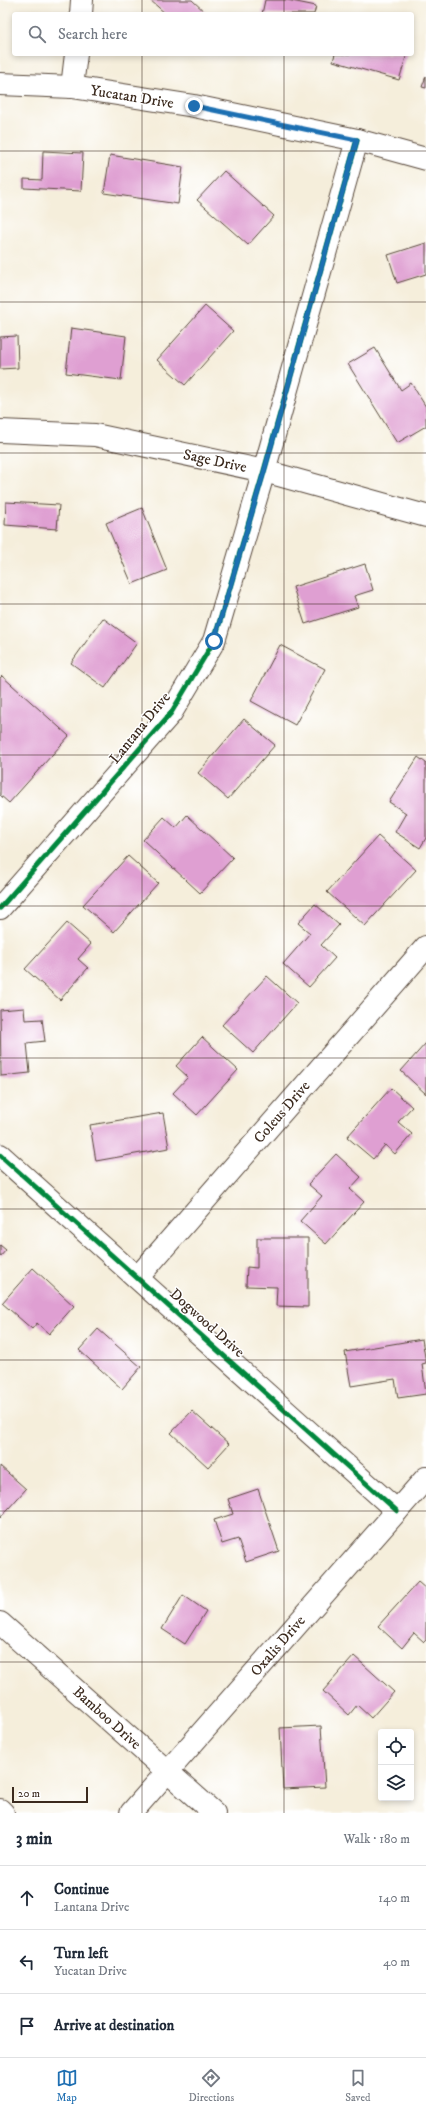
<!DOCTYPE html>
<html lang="en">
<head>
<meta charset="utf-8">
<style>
	body { margin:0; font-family:"IM FELL DW Pica",serif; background:#f2f2f3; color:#1f2937 }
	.controls { position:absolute; right:12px; bottom:12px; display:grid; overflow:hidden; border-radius:4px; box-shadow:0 2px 6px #0003 }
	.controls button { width:36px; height:36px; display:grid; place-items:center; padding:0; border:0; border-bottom:1px solid #e0e1e3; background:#fff; color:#1f2937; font:20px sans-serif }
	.scale { position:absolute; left:12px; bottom:10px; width:76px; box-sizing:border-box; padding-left:4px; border:2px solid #3b2a1e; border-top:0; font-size:11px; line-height:14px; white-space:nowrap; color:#3b2a1e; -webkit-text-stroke:3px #fff; paint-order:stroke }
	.stop { position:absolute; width:12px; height:12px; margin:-9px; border:3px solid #1f6fb2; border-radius:50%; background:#fff }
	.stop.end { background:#1f6fb2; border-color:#fff; box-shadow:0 1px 4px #0008 }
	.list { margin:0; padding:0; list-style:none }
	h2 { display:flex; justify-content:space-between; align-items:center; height:52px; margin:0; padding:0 16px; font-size:17px }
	h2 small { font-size:13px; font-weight:400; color:#747a83 }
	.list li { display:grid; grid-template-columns:26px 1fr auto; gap:12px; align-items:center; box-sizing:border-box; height:64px; padding:0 16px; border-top:1px solid #e0e1e3 }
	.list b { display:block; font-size:15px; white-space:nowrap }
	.list p { margin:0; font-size:13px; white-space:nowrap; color:#747a83 }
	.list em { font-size:13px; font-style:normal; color:#747a83 }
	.icon { flex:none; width:22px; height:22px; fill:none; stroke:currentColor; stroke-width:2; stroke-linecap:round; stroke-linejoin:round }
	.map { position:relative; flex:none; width:426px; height:1813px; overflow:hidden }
	.search { position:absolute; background:#fff; box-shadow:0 2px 6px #0003; left:12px; right:12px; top:12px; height:44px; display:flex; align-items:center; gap:10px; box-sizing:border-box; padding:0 14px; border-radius:4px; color:#747a83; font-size:15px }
	.sheet { height:244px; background:#fff }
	nav { display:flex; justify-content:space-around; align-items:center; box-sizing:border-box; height:56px; border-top:1px solid #e0e1e3; background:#fff; font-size:11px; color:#747a83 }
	nav a { display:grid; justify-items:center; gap:2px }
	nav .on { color:#1f6fb2 }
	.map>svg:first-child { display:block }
	.building { fill:#df9fd2 }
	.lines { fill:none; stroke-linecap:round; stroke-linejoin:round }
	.minor-casing { stroke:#57473a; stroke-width:24 }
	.highway-casing { stroke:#57473a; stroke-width:24 }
	.minor { stroke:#fff; stroke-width:22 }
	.highway { stroke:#fff; stroke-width:22 }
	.cycleway-casing { stroke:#fff; stroke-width:8 }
	.cycleway { stroke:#00873e; stroke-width:5 }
	.route { stroke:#1f6fb2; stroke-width:5 }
	.grid { fill:none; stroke:#3b2a1e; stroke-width:1; stroke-opacity:0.55 }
	.labels { text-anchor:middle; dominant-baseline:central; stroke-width:3; stroke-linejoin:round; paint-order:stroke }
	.street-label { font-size:15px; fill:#3b2a1e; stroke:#fff }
</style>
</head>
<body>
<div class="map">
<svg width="426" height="1813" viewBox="0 0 426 1813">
	<rect width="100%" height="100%" fill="#fff"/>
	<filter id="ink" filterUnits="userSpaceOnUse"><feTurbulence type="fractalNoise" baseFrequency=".025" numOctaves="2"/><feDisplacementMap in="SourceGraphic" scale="8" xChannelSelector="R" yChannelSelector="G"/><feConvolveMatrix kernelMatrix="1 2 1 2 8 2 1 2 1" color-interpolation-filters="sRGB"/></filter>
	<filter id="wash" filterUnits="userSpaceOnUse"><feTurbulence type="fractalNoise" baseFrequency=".012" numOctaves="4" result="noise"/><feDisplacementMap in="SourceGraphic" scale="16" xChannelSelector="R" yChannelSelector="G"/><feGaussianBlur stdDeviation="0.9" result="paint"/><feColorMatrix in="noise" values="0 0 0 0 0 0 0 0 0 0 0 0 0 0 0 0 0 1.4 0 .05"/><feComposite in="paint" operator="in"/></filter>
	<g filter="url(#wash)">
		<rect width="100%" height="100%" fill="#f5eedb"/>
		<g id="blocks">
			<g class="building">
				<polygon points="150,0 192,0 207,14 166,14"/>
				<polygon points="265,0 287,0 316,6 314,14 262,14"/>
				<polygon points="335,54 407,54 399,80 333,61"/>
				<polygon points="426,76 426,88 422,87"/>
				<polygon points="43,151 83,153 81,191 24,188 24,179 42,180"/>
				<polygon points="110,155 183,167 178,204 104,193"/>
				<polygon points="224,171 274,216 248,245 197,200"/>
				<polygon points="426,243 426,274 397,283 388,255"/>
				<polygon points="205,306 233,331 185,385 157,360"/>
				<polygon points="71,328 126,336 121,380 66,373"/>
				<polygon points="17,336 18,368 0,369 0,337"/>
				<polygon points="375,348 401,390 411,383 426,407 426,426 397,443 348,364"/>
				<polygon points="6,502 59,505 57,529 5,525"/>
				<polygon points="142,508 167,570 132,584 106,523"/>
				<polygon points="365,564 373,590 354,596 358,607 305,624 293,587"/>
				<polygon points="103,618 137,643 105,688 71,663"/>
				<polygon points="280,645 325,669 295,725 251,701"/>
				<polygon points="2,676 69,736 9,803 0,795 0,678"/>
				<polygon points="244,719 275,745 228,799 198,773"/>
				<polygon points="418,757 426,763 426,838 420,848 395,832 406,813 389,802"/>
				<polygon points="187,815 233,858 200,893 143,840 164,817 176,828"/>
				<polygon points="378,836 416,870 365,926 327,892"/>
				<polygon points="128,856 158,883 114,932 83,905"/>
				<polygon points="315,904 339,925 321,945 335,958 309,987 283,964 310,933 298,923"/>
				<polygon points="67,923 91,944 78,959 88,968 60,1000 25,969"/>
				<polygon points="267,976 297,1003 253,1053 222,1025"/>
				<polygon points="24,1008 25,1020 42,1019 45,1041 27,1043 30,1073 1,1076 0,1010"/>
				<polygon points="202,1037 238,1070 197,1115 173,1093 188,1077 176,1066"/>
				<polygon points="426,1043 426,1094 401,1071"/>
				<polygon points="391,1088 412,1107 398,1122 412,1134 395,1154 385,1145 373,1159 347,1137"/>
				<polygon points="163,1113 169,1148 96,1161 90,1125"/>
				<polygon points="336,1154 361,1177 350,1189 364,1202 326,1244 300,1221 322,1196 308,1184"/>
				<polygon points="257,1238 308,1238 308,1307 276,1306 277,1287 246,1286 247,1267 257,1268"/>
				<polygon points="0,1245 6,1250 0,1257"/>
				<polygon points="33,1268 74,1306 49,1334 37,1323 32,1329 2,1303"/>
				<polygon points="98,1329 141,1367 122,1389 79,1350"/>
				<polygon points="422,1339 426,1363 422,1364 426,1394 398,1398 395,1379 351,1386 345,1352"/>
				<polygon points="192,1411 229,1444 208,1467 171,1433"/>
				<polygon points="0,1466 26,1489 0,1518"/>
				<polygon points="258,1489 279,1551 246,1562 238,1539 222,1544 214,1520 233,1514 228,1499"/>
				<polygon points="418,1582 426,1589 426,1640 424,1642 414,1633 402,1648 378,1626"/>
				<polygon points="183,1595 206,1611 185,1644 162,1629"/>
				<polygon points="354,1656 394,1692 371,1718 357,1705 349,1715 323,1691"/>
				<polygon points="321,1726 325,1787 283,1789 280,1728"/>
			</g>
		</g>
	</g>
	<g filter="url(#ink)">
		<use href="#blocks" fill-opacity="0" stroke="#57473a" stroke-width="1"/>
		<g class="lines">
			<defs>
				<g id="minor">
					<polyline points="81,14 82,0"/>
					<polyline points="0,84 72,87 194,106 357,140 426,159"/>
					<polyline points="72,87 76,54"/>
					<polyline points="0,431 95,435 264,471 426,516"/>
					<polyline points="0,908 171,713 214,641 264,471 357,140"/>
					<polyline points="0,1155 397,1511"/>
					<polyline points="138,1277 426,947"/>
					<polyline points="0,1623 214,1813"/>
					<polyline points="131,1813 426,1478"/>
				</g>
				<polyline id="highway" points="0,1810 3,1813"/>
			</defs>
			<use href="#minor" class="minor-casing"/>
			<use href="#highway" class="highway-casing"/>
			<use href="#minor" class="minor"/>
			<use href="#highway" class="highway"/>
			<defs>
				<g id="cycleway">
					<polyline points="0,908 171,713 214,641 264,471 357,140"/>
					<polyline points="0,1155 397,1511"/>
				</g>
			</defs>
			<use href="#cycleway" class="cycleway-casing"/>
			<use href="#cycleway" class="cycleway"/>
		</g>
	</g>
	<g class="lines" filter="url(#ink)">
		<polyline class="route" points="194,106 357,140 264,472 214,641"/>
	</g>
	<path class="grid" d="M142,0V14M284,0V14M142,54V1813M284,54V1813M0,151H426M0,302H426M0,453H426M0,604H426M0,755H426M0,906H426M0,1058H426M0,1209H426M0,1360H426M0,1511H426M0,1662H426"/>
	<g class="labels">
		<g class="street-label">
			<text transform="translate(132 97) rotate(9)">Yucatan Drive</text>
			<text transform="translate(215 461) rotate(12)">Sage Drive</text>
			<text transform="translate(140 728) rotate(-51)">Lantana Drive</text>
			<text transform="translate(282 1112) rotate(-49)">Coleus Drive</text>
			<text transform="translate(207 1323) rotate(42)">Dogwood Drive</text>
			<text transform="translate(278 1646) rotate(-49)">Oxalis Drive</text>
			<text transform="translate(107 1718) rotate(42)">Bamboo Drive</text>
		</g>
	</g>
</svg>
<div class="controls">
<button><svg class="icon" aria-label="locate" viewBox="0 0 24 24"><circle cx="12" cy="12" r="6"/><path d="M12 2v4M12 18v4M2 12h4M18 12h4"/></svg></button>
<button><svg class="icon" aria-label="layers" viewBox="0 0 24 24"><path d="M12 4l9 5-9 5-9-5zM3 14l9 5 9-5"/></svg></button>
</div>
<div class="scale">20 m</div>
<div class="stop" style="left:214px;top:641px"></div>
<div class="stop end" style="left:194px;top:106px"></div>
<div class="search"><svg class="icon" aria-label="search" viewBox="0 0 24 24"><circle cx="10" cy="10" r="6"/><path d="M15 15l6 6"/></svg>Search here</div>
</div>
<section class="sheet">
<h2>3 min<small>Walk · 180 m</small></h2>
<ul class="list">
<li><svg class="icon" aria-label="ahead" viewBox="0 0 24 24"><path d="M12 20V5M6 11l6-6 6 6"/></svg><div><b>Continue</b><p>Lantana Drive</p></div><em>140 m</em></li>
<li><svg class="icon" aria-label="left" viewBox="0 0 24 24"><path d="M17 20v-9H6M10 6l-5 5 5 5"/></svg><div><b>Turn left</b><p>Yucatan Drive</p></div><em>40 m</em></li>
<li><svg class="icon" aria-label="arrive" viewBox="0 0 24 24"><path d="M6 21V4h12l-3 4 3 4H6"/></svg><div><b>Arrive at destination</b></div></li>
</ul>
</section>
<nav>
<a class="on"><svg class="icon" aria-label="map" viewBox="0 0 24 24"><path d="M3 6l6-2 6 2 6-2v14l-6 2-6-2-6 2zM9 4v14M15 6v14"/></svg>Map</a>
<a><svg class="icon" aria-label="directions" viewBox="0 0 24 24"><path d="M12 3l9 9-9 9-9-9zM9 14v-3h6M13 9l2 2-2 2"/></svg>Directions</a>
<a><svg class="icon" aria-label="saved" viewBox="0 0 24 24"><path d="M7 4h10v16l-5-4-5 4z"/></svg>Saved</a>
</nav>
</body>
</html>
